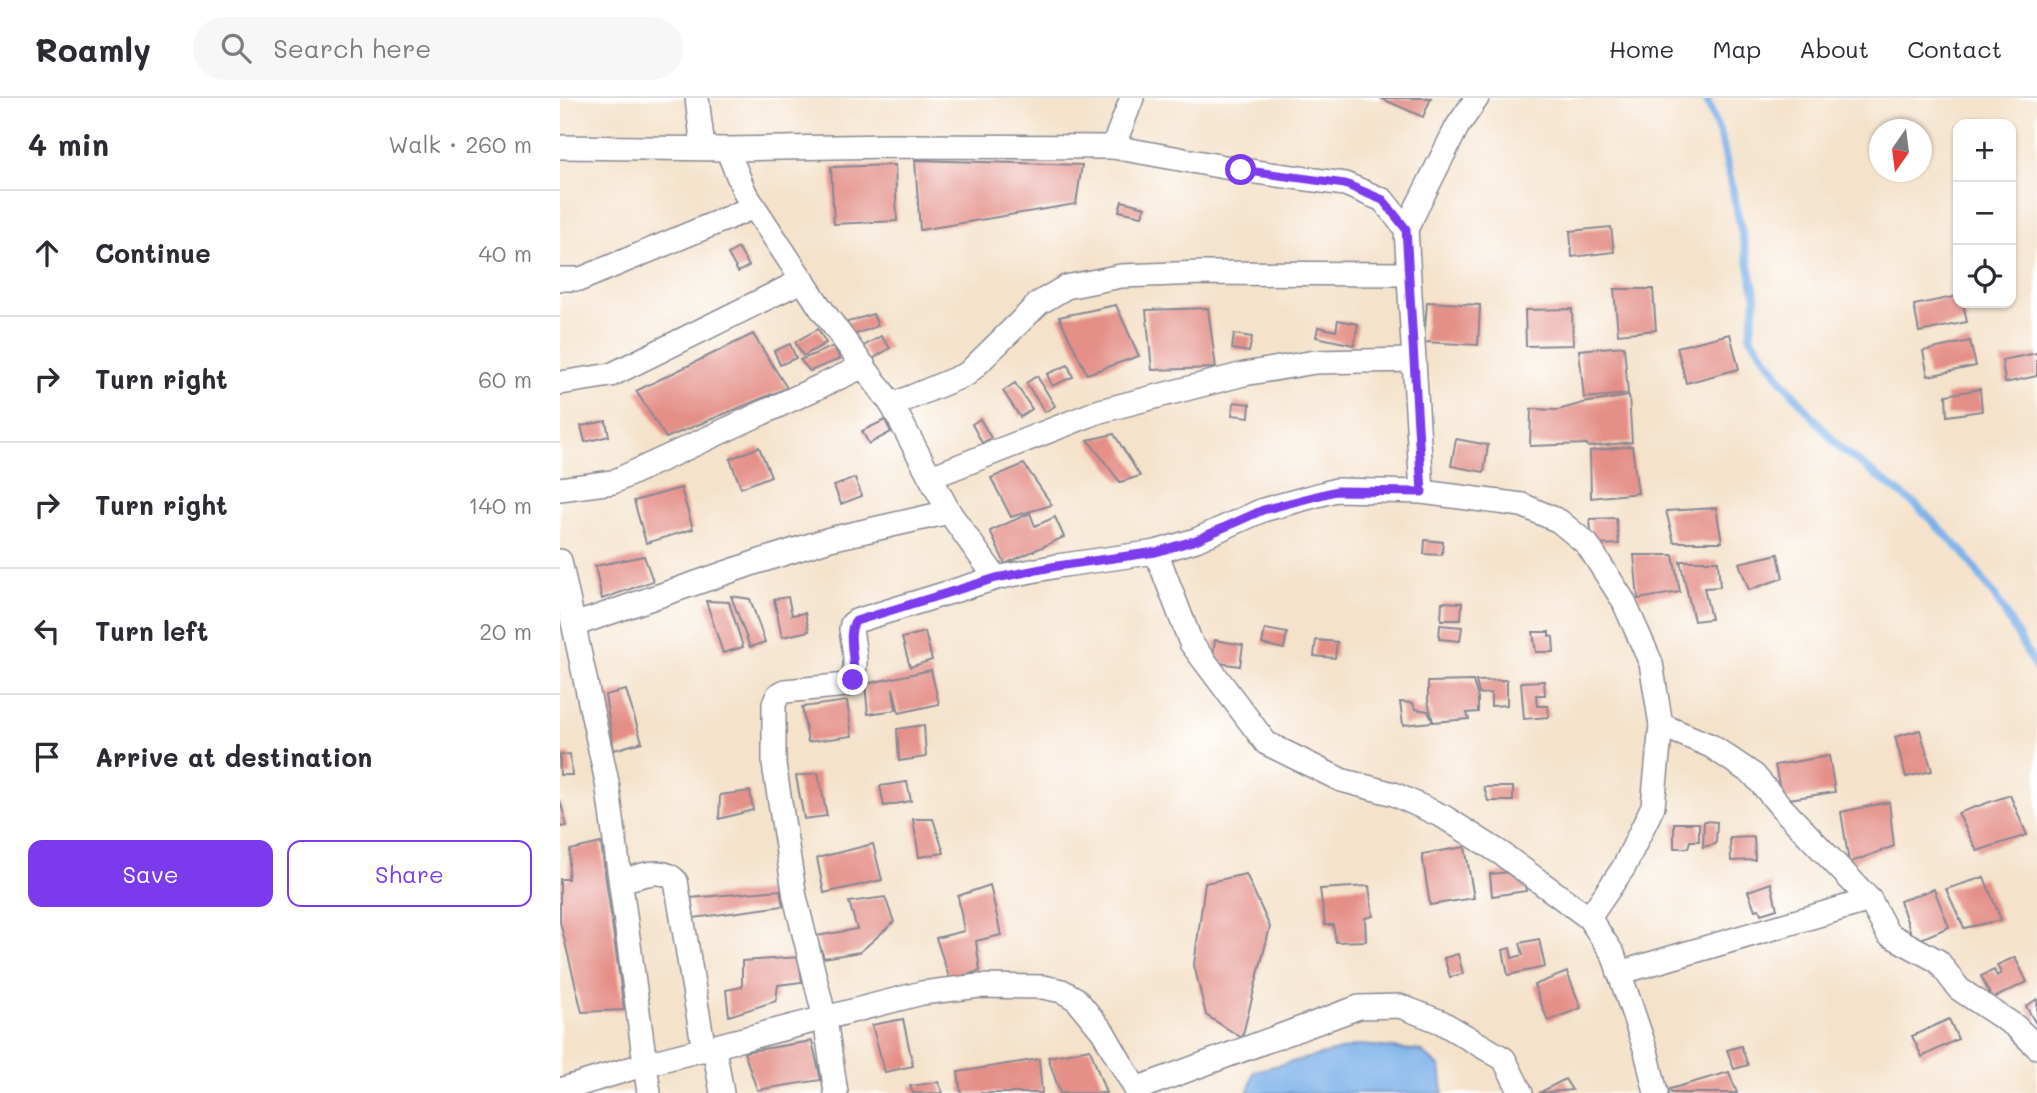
<!DOCTYPE html>
<html lang="en">
<head>
<meta charset="utf-8">
<style>
	body { margin:0; font-family:Mali,sans-serif; background:#f7f7f7; color:#2b2b33 }
	.controls { position:absolute; right:21px; top:21px; display:grid; overflow:hidden; border-radius:14px; box-shadow:0 2px 5px #0004 }
	.controls button { width:63px; height:63px; display:grid; place-items:center; padding:0; border:0; border-bottom:2px solid #e1e1e2; background:#fff; color:#2b2b33; font:35px sans-serif }
	.compass { position:absolute; left:1309px; top:21px; width:63px; height:63px; border-radius:50%; background:#fff; box-shadow:0 2px 5px #0004; rotate:194deg }
	.stop { position:absolute; width:21px; height:21px; margin:-16px; border:5px solid #7c3aed; border-radius:50%; background:#fff }
	.stop.end { background:#7c3aed; border-color:#fff; box-shadow:0 2px 7px #0008 }
	.list { margin:0; padding:0; list-style:none }
	h2 { display:flex; justify-content:space-between; align-items:center; height:91px; margin:0; padding:0 28px; font-size:30px }
	h2 small { font-size:23px; font-weight:400; color:#7c7c81 }
	.list li { display:grid; grid-template-columns:46px 1fr auto; gap:21px; align-items:center; box-sizing:border-box; height:126px; padding:0 28px; border-top:2px solid #e1e1e2 }
	.list b { display:block; font-size:26px; white-space:nowrap }
	.list em { font-size:23px; font-style:normal; color:#7c7c81 }
	.actions { display:flex; gap:14px; padding:21px 28px }
	.actions a { flex:1; padding:16px 0; border:2px solid #7c3aed; border-radius:14px; text-align:center; font-size:24px; color:#7c3aed }
	.actions .main { background:#7c3aed; color:#fff }
	.icon { flex:none; width:38px; height:38px; fill:none; stroke:currentColor; stroke-width:2; stroke-linecap:round; stroke-linejoin:round }
	.map { position:relative; flex:none; width:1477px; height:995px; overflow:hidden }
	header { display:flex; align-items:center; gap:42px; box-sizing:border-box; height:98px; padding:0 35px; background:#fff; border-bottom:2px solid #e1e1e2 }
	header strong { font-size:33px }
	nav { display:flex; gap:38px; margin-inline-start:auto; font-size:24px }
	.search { width:490px; height:63px; background:#f7f7f7; display:flex; align-items:center; gap:18px; box-sizing:border-box; padding:0 24px; border-radius:38px; color:#7c7c81; font-size:26px }
	main { display:flex }
	aside { flex:1; background:#fff }
	.map>svg:first-child { display:block }
	.water { fill:#7bb1e9; stroke:#4b70a4; stroke-width:2 }
	.lines { fill:none; stroke-linecap:round; stroke-linejoin:round }
	.stream { stroke:#7bb1e9; stroke-width:8 }
	.building { fill:#e48f87 }
	.street-casing { stroke:#888894; stroke-width:26 }
	.street { stroke:#fff; stroke-width:23 }
	.route { stroke:#7c3aed; stroke-width:9 }
</style>
</head>
<body>
<header>
<strong>Roamly</strong>
<div class="search"><svg class="icon" aria-label="search" viewBox="0 0 24 24"><circle cx="10" cy="10" r="6"/><path d="M15 15l6 6"/></svg>Search here</div>
<nav><a>Home</a><a>Map</a><a>About</a><a>Contact</a></nav>
</header>
<main>
<aside>
<h2>4 min<small>Walk · 260 m</small></h2>
<ul class="list">
<li><svg class="icon" aria-label="ahead" viewBox="0 0 24 24"><path d="M12 20V5M6 11l6-6 6 6"/></svg><div><b>Continue</b></div><em>40 m</em></li>
<li><svg class="icon" aria-label="right" viewBox="0 0 24 24"><path d="M7 20v-9h11M14 6l5 5-5 5"/></svg><div><b>Turn right</b></div><em>60 m</em></li>
<li><svg class="icon" aria-label="right" viewBox="0 0 24 24"><path d="M7 20v-9h11M14 6l5 5-5 5"/></svg><div><b>Turn right</b></div><em>140 m</em></li>
<li><svg class="icon" aria-label="left" viewBox="0 0 24 24"><path d="M17 20v-9H6M10 6l-5 5 5 5"/></svg><div><b>Turn left</b></div><em>20 m</em></li>
<li><svg class="icon" aria-label="arrive" viewBox="0 0 24 24"><path d="M6 21V4h12l-3 4 3 4H6"/></svg><div><b>Arrive at destination</b></div></li>
</ul>
<div class="actions"><a class="main">Save</a><a>Share</a></div>
</aside>
<div class="map">
<svg width="1477" height="995" viewBox="0 0 1477 995">
	<rect width="100%" height="100%" fill="#fff"/>
	<filter id="ink" filterUnits="userSpaceOnUse"><feTurbulence type="fractalNoise" baseFrequency=".0143" numOctaves="2"/><feDisplacementMap in="SourceGraphic" scale="14" xChannelSelector="R" yChannelSelector="G"/><feConvolveMatrix kernelMatrix="1 2 1 2 8 2 1 2 1" color-interpolation-filters="sRGB"/></filter>
	<filter id="wash" filterUnits="userSpaceOnUse"><feTurbulence type="fractalNoise" baseFrequency=".00686" numOctaves="4" result="noise"/><feDisplacementMap in="SourceGraphic" scale="28" xChannelSelector="R" yChannelSelector="G"/><feGaussianBlur stdDeviation="1.57" result="paint"/><feColorMatrix in="noise" values="0 0 0 0 0 0 0 0 0 0 0 0 0 0 0 0 0 1.4 0 .05"/><feComposite in="paint" operator="in"/></filter>
	<g filter="url(#wash)">
		<rect width="100%" height="100%" fill="#f4e2ca"/>
		<polygon class="water" points="802,947 861,953 880,969 883,995 688,995 694,973"/>
		<g class="lines">
			<polyline class="stream" points="1146,0 1161,39 1196,199 1190,238 1224,285 1280,350 1356,407 1404,455 1440,506 1477,572"/>
		</g>
		<g id="blocks">
			<g class="building">
				<polygon points="820,0 871,0 863,19"/>
				<polygon points="355,62 522,67 516,106 360,132"/>
				<polygon points="335,67 337,123 274,126 271,69"/>
				<polygon points="562,103 585,109 582,118 559,113"/>
				<polygon points="1051,129 1054,154 1012,159 1010,133"/>
				<polygon points="178,150 189,168 178,174 168,156"/>
				<polygon points="1054,191 1093,191 1096,232 1058,236"/>
				<polygon points="1398,198 1398,205 1403,205 1407,224 1359,234 1354,207"/>
				<polygon points="867,204 920,207 918,247 864,244"/>
				<polygon points="556,207 579,258 527,276 499,219"/>
				<polygon points="648,210 656,270 592,272 586,212"/>
				<polygon points="1012,211 1013,247 966,248 965,212"/>
				<polygon points="313,216 318,228 293,237 285,225"/>
				<polygon points="778,222 798,226 794,247 756,239 758,229 776,233"/>
				<polygon points="258,231 266,245 243,258 235,244"/>
				<polygon points="193,236 227,290 106,340 76,293"/>
				<polygon points="674,236 692,239 689,254 672,251"/>
				<polygon points="1170,236 1179,271 1126,285 1117,249"/>
				<polygon points="321,238 330,250 311,262 302,249"/>
				<polygon points="1410,243 1416,268 1368,278 1363,253"/>
				<polygon points="230,246 236,260 220,267 214,253"/>
				<polygon points="274,248 280,261 250,273 240,262"/>
				<polygon points="1064,248 1068,296 1024,300 1019,252"/>
				<polygon points="1477,255 1477,278 1445,285 1442,262"/>
				<polygon points="508,267 513,279 492,288 487,276"/>
				<polygon points="477,278 495,308 485,314 466,285"/>
				<polygon points="455,285 472,311 460,319 443,293"/>
				<polygon points="1420,291 1422,313 1387,318 1386,297"/>
				<polygon points="1069,298 1072,344 1028,349 1027,346 970,348 971,311 998,312 1023,305"/>
				<polygon points="674,304 690,306 689,319 672,317"/>
				<polygon points="420,321 431,340 422,345 412,326"/>
				<polygon points="325,322 331,334 309,346 302,333"/>
				<polygon points="46,323 49,338 25,344 21,328"/>
				<polygon points="554,336 580,378 560,384 528,342"/>
				<polygon points="896,341 928,347 924,374 891,368"/>
				<polygon points="1072,348 1078,395 1031,400 1030,353"/>
				<polygon points="199,349 211,378 181,390 170,361"/>
				<polygon points="464,366 492,407 451,419 431,380"/>
				<polygon points="295,380 302,398 281,406 274,388"/>
				<polygon points="121,390 133,431 86,445 74,403"/>
				<polygon points="1156,410 1162,444 1114,444 1106,413"/>
				<polygon points="470,415 475,428 495,419 504,439 445,466 430,433"/>
				<polygon points="1056,420 1059,446 1032,447 1030,421"/>
				<polygon points="865,442 883,444 882,457 864,456"/>
				<polygon points="1218,456 1223,480 1189,492 1179,465"/>
				<polygon points="1074,457 1113,457 1120,494 1078,501"/>
				<polygon points="84,458 93,483 42,501 35,468"/>
				<polygon points="1120,463 1158,463 1160,489 1144,490 1151,521 1134,523"/>
				<polygon points="171,498 190,501 205,544 190,549"/>
				<polygon points="228,499 232,517 245,515 249,533 222,539 214,501"/>
				<polygon points="146,503 169,504 183,549 163,555"/>
				<polygon points="882,504 902,505 901,522 881,522"/>
				<polygon points="880,527 902,529 900,543 879,541"/>
				<polygon points="705,531 727,535 724,551 702,546"/>
				<polygon points="365,534 372,562 350,569 342,540"/>
				<polygon points="973,534 989,534 989,538 993,539 994,554 976,554"/>
				<polygon points="655,542 683,547 680,568 652,564"/>
				<polygon points="756,542 777,544 775,560 754,558"/>
				<polygon points="371,572 379,606 339,615 333,590 336,612 308,616 305,586"/>
				<polygon points="947,582 947,607 931,608 931,595 919,596 916,583"/>
				<polygon points="913,583 918,600 918,614 907,615 909,621 873,624 868,603 868,584"/>
				<polygon points="984,583 985,597 976,597 977,608 988,608 989,619 964,621 961,584"/>
				<polygon points="66,592 82,644 54,652 45,597"/>
				<polygon points="287,603 292,638 248,644 242,609"/>
				<polygon points="840,604 853,605 855,611 868,613 873,624 843,627"/>
				<polygon points="364,627 366,659 339,663 337,631"/>
				<polygon points="1360,632 1372,673 1346,679 1335,639"/>
				<polygon points="10,656 12,677 0,677 0,657"/>
				<polygon points="1269,658 1275,694 1222,702 1215,667"/>
				<polygon points="258,675 267,718 244,721 236,678"/>
				<polygon points="347,684 351,703 324,708 320,688"/>
				<polygon points="924,689 953,689 953,703 928,703"/>
				<polygon points="190,693 193,712 159,721 160,697"/>
				<polygon points="1450,697 1467,737 1417,753 1398,715"/>
				<polygon points="0,702 7,728 0,729"/>
				<polygon points="1329,704 1334,748 1289,765 1281,714"/>
				<polygon points="353,721 373,721 384,755 359,759"/>
				<polygon points="1144,723 1157,724 1156,746 1143,749"/>
				<polygon points="1114,725 1139,725 1139,743 1130,743 1128,750 1114,750"/>
				<polygon points="1194,739 1195,762 1171,763 1170,740"/>
				<polygon points="41,745 64,912 22,914 0,824 0,781 8,781 10,752"/>
				<polygon points="313,746 322,782 264,795 257,760"/>
				<polygon points="905,749 914,800 870,807 862,756"/>
				<polygon points="963,773 966,793 932,798 930,776"/>
				<polygon points="686,776 710,829 682,940 646,917 634,867 645,785"/>
				<polygon points="1424,779 1441,822 1404,830 1386,791"/>
				<polygon points="1211,785 1217,811 1201,816 1199,811 1195,812 1188,793"/>
				<polygon points="430,787 441,837 416,843 420,873 390,882 376,840 404,833 398,798"/>
				<polygon points="809,788 813,818 805,820 806,843 776,844 773,827 765,827 760,791"/>
				<polygon points="1374,791 1389,829 1354,844 1340,803"/>
				<polygon points="220,792 223,808 134,820 131,800"/>
				<polygon points="325,799 334,824 300,854 264,860 256,838 297,831 289,804"/>
				<polygon points="979,841 985,869 948,877 943,852 950,850 952,860 963,857 960,845"/>
				<polygon points="898,856 903,876 890,879 884,860"/>
				<polygon points="239,859 242,884 218,887 216,903 169,918 166,892 182,889 182,863"/>
				<polygon points="1455,859 1467,884 1432,901 1421,878 1434,872 1437,878 1441,875 1437,867"/>
				<polygon points="1007,874 1021,910 988,923 974,887"/>
				<polygon points="1477,901 1477,928 1466,908"/>
				<polygon points="343,921 353,968 325,974 312,927"/>
				<polygon points="1389,921 1398,941 1362,959 1352,938"/>
				<polygon points="252,943 261,982 197,992 184,954"/>
				<polygon points="1181,948 1188,967 1174,971 1167,952"/>
				<polygon points="530,951 546,995 500,995 488,959"/>
				<polygon points="479,961 482,995 401,995 398,974"/>
				<polygon points="1169,974 1177,995 1111,995 1110,991"/>
				<polygon points="1005,981 1012,992 979,995"/>
				<polygon points="378,984 383,995 353,995 350,988"/>
			</g>
		</g>
	</g>
	<g filter="url(#ink)">
		<use href="#blocks" fill-opacity="0" stroke="#888894" stroke-width="2"/>
		<g class="lines">
			<defs>
				<g id="street">
					<polyline points="137,0 143,50"/>
					<polyline points="0,49 167,51 330,48 553,49 681,72 785,86 823,102 846,131 862,394"/>
					<polyline points="553,49 572,0"/>
					<polyline points="167,51 185,95 260,209 332,307 389,414 436,480"/>
					<polyline points="846,131 897,29 917,0"/>
					<polyline points="0,181 21,181 194,109"/>
					<polyline points="0,285 51,277 243,182"/>
					<polyline points="332,307 407,276 479,205 506,189 561,178 642,175 848,176"/>
					<polyline points="371,379 540,313 684,276 755,264 854,262"/>
					<polyline points="0,391 53,384 304,268"/>
					<polyline points="596,454 631,545 706,645 781,682 834,696 884,719 942,756 1029,820 1053,856 1086,953 1096,995"/>
					<polyline points="0,463 47,684 89,995"/>
					<polyline points="14,527 197,464 270,441 389,414"/>
					<polyline points="1101,627 1151,648 1194,677 1222,710 1310,802 1328,836 1378,863 1399,891 1455,928 1477,949"/>
					<path d="M61,783C78,779 102,767 116,783L144,952"/>
					<polyline points="1059,875 1310,802"/>
					<polyline points="154,949 162,995"/>
					<polyline points="576,991 799,909 840,908 881,924 944,961 961,995"/>
					<polyline points="0,992 86,966 362,895 419,888 483,889 502,893 516,901 543,934 578,995"/>
					<path d="M276,995L265,921L235,799L214,666V606L218,597L225,593L287,587C301,574 293,548 291,531L292,526L296,523L436,480L497,468L596,454L636,442L703,412L776,392L862,394L962,407L999,423L1027,446L1063,502L1091,565L1101,627L1093,708L1064,769L1029,820"/>
				</g>
			</defs>
			<use href="#street" class="street-casing"/>
			<use href="#street" class="street"/>
		</g>
	</g>
	<g class="lines" filter="url(#ink)">
		<path class="route" d="M293,582C297,565 285,534 296,523L436,480L497,468L596,454L636,442L703,412L776,393L862,394L846,131L823,102L785,86L681,72"/>
	</g>
</svg>
<div class="controls">
<button>+</button>
<button>−</button>
<button><svg class="icon" aria-label="locate" viewBox="0 0 24 24"><circle cx="12" cy="12" r="6"/><path d="M12 2v4M12 18v4M2 12h4M18 12h4"/></svg></button>
</div>
<svg class="compass" viewBox="-18 -18 36 36"><path d="M0-13l5 13h-10z" fill="#e53935"/><path d="M0 13l5-13h-10z" fill="#7c7c81"/></svg>
<div class="stop" style="left:681px;top:72px"></div>
<div class="stop end" style="left:293px;top:582px"></div>
</div>
</main>
</body>
</html>
